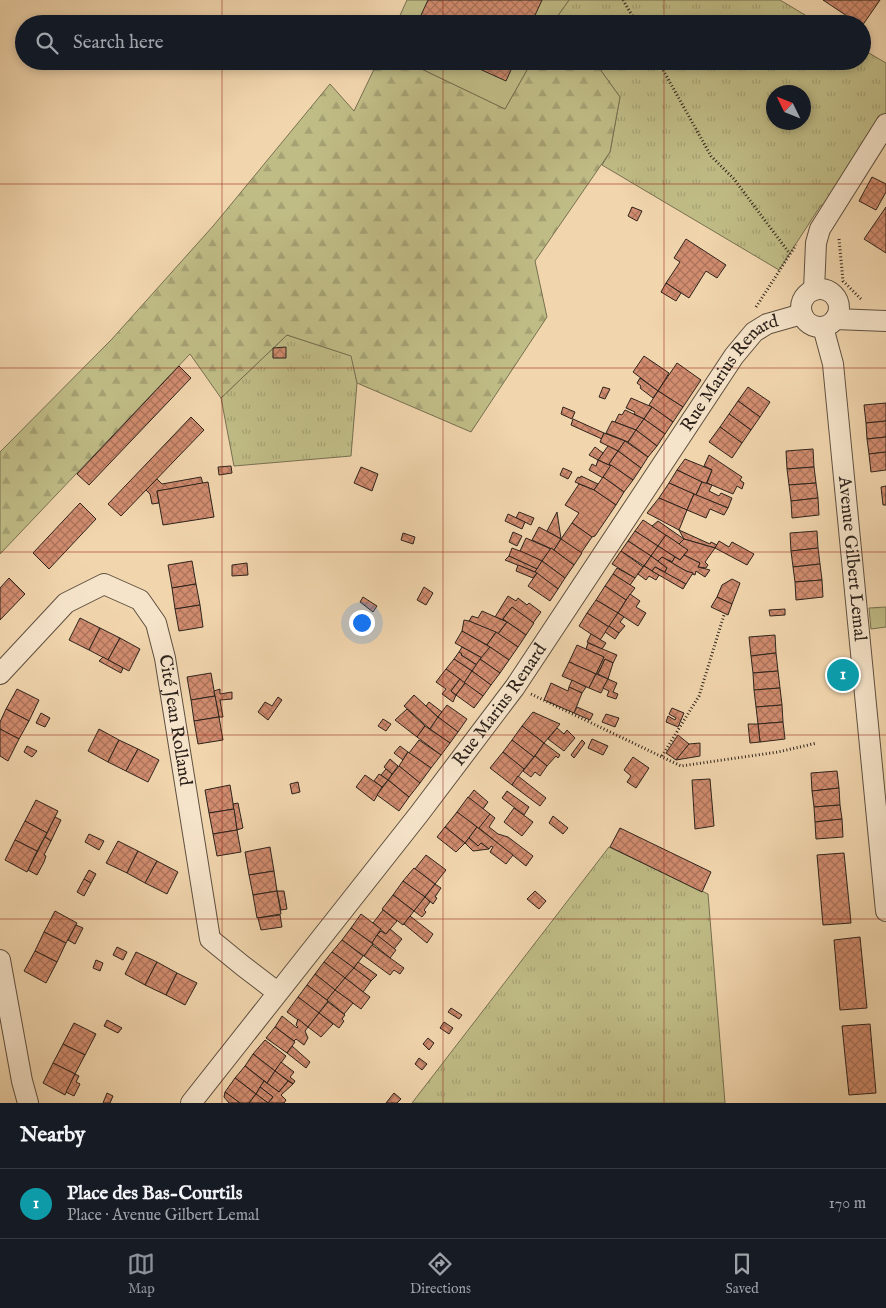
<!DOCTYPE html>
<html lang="en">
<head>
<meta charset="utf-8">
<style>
	body { margin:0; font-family:"IM FELL English",serif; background:#20242c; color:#f1f3f6 }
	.compass { position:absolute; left:766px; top:85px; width:45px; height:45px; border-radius:50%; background:#171b24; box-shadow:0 2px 8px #0003; rotate:313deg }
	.you { position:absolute; left:361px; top:622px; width:18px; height:18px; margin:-12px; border:4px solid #fff; border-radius:50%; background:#1a73e8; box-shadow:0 0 0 8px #1a73e833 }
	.badge { display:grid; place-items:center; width:32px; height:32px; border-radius:50%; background:#8c9099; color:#fff; font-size:16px; font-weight:700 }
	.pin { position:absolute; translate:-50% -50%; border:2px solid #fff; box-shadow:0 1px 5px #0006 }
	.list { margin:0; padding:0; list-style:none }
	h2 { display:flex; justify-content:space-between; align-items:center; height:65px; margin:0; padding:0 20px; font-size:21px }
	h2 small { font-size:16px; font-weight:400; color:#9ea1a6 }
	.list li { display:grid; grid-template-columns:32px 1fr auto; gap:15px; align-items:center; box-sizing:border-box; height:70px; padding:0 20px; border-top:1px solid #363941 }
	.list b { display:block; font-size:19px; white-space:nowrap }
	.list p { margin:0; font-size:16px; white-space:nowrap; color:#9ea1a6 }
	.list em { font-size:16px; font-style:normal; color:#9ea1a6 }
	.icon { flex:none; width:28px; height:28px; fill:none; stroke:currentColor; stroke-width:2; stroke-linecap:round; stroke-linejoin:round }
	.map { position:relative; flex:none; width:886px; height:1103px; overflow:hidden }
	.search { position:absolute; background:#171b24; box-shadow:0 2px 8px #0003; left:15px; right:15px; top:15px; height:55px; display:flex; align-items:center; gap:12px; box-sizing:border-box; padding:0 18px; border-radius:28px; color:#9ea1a6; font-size:19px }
	.sheet { height:135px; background:#171b24 }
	nav { display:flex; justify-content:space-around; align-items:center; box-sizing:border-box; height:70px; border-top:1px solid #363941; background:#171b24; font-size:14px; color:#9ea1a6 }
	nav a { display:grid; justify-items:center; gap:2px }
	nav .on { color:#8c9099 }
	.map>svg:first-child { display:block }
	.grass { fill:url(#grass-tufts); stroke:#767051; fill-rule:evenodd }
	.forest { fill:url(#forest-firs); stroke:#767051 }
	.park { fill:#c0bc86; stroke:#767051 }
	.building { fill:url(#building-cross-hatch); stroke:#2d231c }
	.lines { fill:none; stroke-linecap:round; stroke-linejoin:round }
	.street-casing { stroke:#5e5040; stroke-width:22 }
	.path { stroke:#2d231c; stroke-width:3; stroke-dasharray:1 2.5; stroke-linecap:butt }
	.street { stroke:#f6e4ca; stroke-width:20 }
	.grid { fill:none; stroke:#8f2418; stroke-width:1; stroke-opacity:0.55 }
	.labels { text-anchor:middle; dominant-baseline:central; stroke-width:4; stroke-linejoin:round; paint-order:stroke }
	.street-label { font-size:18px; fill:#2d231c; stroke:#f6e4ca }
</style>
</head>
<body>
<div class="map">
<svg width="886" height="1103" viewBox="0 0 886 1103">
	<defs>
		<pattern id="grass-tufts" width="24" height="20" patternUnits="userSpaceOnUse" patternTransform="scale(1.25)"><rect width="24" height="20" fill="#c0bc86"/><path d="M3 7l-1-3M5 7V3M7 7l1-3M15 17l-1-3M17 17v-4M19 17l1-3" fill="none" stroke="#a5a173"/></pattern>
		<pattern id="forest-firs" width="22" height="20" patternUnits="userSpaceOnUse" patternTransform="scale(1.25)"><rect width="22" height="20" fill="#c0bc86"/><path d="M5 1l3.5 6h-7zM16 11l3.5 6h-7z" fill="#a5a173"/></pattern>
		<pattern id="building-cross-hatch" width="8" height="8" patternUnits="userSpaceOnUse" patternTransform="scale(1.25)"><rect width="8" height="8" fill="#d18c6f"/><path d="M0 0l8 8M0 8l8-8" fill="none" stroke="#aa725a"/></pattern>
	</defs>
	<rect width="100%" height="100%" fill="#f1d5ad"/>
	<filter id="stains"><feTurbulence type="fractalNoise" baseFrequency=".004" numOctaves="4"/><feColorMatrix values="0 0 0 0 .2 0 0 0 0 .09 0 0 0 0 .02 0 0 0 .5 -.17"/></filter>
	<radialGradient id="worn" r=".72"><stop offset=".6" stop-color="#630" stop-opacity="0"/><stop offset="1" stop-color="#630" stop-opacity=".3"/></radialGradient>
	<g class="grass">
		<polygon points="569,0 780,0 820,24 552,24"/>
		<path d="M862,49L886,63V124L833,208L821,205L779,270L602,165L610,152L620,97L594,61H862ZM774,92H804V122H774Z"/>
		<polygon points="287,335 352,356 357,383 351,456 234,466 221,398"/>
		<polygon points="886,607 886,627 871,629 869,608"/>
		<polygon points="609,847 708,894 725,1103 412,1103"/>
	</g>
	<polygon class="forest" points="378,61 405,61 505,109 532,61 594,61 620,97 610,152 535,261 547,317 471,432 357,383 351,356 287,335 221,398 190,354 0,554 0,452 112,339 214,225 330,84 354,111"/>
	<g class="park">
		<polygon points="407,0 569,0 552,24 396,24"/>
		<polygon points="405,61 532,61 505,109"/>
	</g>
	<g class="building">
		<polygon points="428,0 542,0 531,24 417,24"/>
		<polygon points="823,0 880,0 862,26 862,24 859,24"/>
		<polygon points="462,61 515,61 506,81"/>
		<polygon points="872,177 886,184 886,192 876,210 859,201"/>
		<polygon points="632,207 642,211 637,221 628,216"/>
		<polygon points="886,207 886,253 864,239"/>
		<polygon points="686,239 726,265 717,278 706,271 689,298 666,283 680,262 674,258"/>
		<polygon points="666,283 681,293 676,301 661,292"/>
		<polygon points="286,347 286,358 273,358 273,348"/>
		<polygon points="644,356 669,373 658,391 633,372"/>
		<polygon points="677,363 701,380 683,407 658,391"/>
		<polygon points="179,366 191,378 89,485 77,474"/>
		<polygon points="640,378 658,391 653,398 640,388 641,386 637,383"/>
		<polygon points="603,387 610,389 605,399 599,397"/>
		<polygon points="748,387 770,402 760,417 738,401"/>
		<polygon points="658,391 683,407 673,422 649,405"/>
		<polygon points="631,398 652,407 644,419 634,414 635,412 626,408"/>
		<polygon points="738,401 760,417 751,430 729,414"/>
		<polygon points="886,403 886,421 866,423 864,405"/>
		<polygon points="563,407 575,412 572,419 561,414"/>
		<polygon points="652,407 673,422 665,434 644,419"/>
		<polygon points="625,410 644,419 636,430 615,422 619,414 622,415"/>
		<polygon points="729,414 751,430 742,443 720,427"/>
		<polygon points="191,417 204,430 121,516 108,504"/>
		<polygon points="573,419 604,433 602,439 571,425"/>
		<polygon points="644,419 665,434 657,446 636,430"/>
		<polygon points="612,421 636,430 628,442 606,433"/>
		<polygon points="886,421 886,437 867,439 866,423"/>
		<polygon points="720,427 742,443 732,458 709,442"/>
		<polygon points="636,430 657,446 648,457 628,442"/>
		<polygon points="604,433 625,441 618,451 600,442"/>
		<polygon points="886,437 886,452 869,454 867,439"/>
		<polygon points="625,441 648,457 641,468 618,451"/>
		<polygon points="608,446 618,451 609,464 611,466 598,460"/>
		<polygon points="595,447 603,453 598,460 589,455"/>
		<polygon points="813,449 814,467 787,469 786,451"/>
		<polygon points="618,451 641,468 633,480 609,464"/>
		<polygon points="886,452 886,470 871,472 869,454"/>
		<polygon points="709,455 742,477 740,480 744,483 742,489 737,486 733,494 707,483 712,470 704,466"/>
		<polygon points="685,459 712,470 706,484 677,470"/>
		<polygon points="598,460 611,466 603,478 589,470 592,464 596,466"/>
		<polygon points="611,465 633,480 624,492 603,477"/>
		<polygon points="231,466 232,473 219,475 218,467"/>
		<polygon points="361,467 378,474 372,491 354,483"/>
		<polygon points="814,467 816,483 789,485 787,469"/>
		<polygon points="563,468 572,472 568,479 560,475"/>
		<polygon points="677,470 702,482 696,495 669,483"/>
		<polygon points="581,476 598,484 594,490 575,482 578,477 580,478"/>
		<polygon points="201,477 203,484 157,491 159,503 152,504 150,494 146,490 157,479 162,484"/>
		<polygon points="603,477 624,492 616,505 594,490"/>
		<polygon points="208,482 214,517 163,525 157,491"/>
		<polygon points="702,482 712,485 709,491 719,496 721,493 732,498 728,508 696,495"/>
		<polygon points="669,483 694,494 687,510 659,498"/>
		<polygon points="816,483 818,498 791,501 789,485"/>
		<polygon points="579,484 594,490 616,505 595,536 592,537 572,523 579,513 565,505"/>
		<polygon points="886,486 886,505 883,505 881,487"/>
		<polygon points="694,494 728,508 724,515 710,509 706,518 687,510"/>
		<polygon points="659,498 687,510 679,530 647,513"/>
		<polygon points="818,498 819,515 792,518 791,501"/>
		<polygon points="80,503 96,519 49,569 33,553"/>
		<polygon points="519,512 534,518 531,525 516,518"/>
		<polygon points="557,512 561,539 547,531"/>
		<polygon points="508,514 525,522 522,529 505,521"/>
		<polygon points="643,520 666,535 658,546 635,531"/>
		<polygon points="658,521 684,539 679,544 652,526"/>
		<polygon points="572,523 592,537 581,553 561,539"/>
		<polygon points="539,527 561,539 554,550 532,540"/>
		<polygon points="679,530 710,544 711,542 717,545 715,548 684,539"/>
		<polygon points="635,531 658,546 651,556 628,541"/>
		<polygon points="817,531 818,548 791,551 790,533"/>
		<polygon points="513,532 522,536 517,546 509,542"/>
		<polygon points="403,533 415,537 413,544 401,540"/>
		<polygon points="666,535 688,550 680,560 658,546"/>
		<polygon points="526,538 551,549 542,561 520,551"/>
		<polygon points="561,539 582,553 574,565 554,550"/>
		<polygon points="684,539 715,548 705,562 708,565 706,568 698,567 700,563 684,555 688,550 679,544"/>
		<polygon points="628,541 651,556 644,566 621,551"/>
		<polygon points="719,541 729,547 732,542 754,554 747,565 715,548"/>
		<polygon points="658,546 675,557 672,562 662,557 658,561 651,556"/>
		<polygon points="512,548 525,553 542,561 537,569 509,556"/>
		<polygon points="551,548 574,565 565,578 542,561"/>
		<polygon points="818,548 820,564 793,567 791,551"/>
		<polygon points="621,551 643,567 635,578 612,564"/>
		<polygon points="684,555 700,563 698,567 710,570 705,577 696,571 695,575 686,571 668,561 669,560 672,562 675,557 680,560"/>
		<polygon points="509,556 537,569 535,572 505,560"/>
		<polygon points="651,556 667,568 665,572 655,567 652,571 644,566"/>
		<polygon points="662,557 686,571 693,573 686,584 661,571 665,572 667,568 658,561"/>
		<polygon points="192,561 196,584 172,588 168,565"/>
		<polygon points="542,561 565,578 558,589 535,572"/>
		<polygon points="247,563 248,575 232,576 232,565"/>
		<polygon points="820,564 822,580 795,582 793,567"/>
		<polygon points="518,565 535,572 537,573 533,578 516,571"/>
		<polygon points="644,566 659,575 656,580 649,576 646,580 638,574"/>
		<polygon points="655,567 686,584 683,589 652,571"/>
		<polygon points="617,568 635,578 630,585 613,574"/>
		<polygon points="537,573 558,589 550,601 528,586"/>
		<polygon points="613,574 635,588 626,600 605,586"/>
		<polygon points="9,578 25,594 0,620 0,588"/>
		<polygon points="732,579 740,583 732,604 717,597 722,585"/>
		<polygon points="822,580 823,597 796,600 795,582"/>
		<polygon points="196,584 200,605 175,609 172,588"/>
		<polygon points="605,586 626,600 618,613 596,600"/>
		<polygon points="424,587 433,593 426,605 417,600"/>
		<polygon points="630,594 640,601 636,607 646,613 638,626 618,613"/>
		<polygon points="508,596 516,601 518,598 527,605 529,603 541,612 533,623 512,607 503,619 506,621 495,617"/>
		<polygon points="363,597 377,606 373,612 360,602"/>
		<polygon points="717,597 732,604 728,615 711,607"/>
		<polygon points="596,600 618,613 609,627 587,613"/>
		<polygon points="200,605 203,627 179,631 175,609"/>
		<polygon points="512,607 534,623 526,635 503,619"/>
		<polygon points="785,609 785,615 770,616 769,610"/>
		<polygon points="482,611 507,622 498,634 469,621 472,616 478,618"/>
		<polygon points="587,613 609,627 600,640 579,626"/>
		<polygon points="618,613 624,617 620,622 625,626 619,633 609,626"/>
		<polygon points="80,618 100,628 89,650 69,640"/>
		<polygon points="464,620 469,621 496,632 487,645 462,631"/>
		<polygon points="507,622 526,635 518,647 498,634"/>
		<polygon points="609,626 619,633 615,639 605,632"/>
		<polygon points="100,628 120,638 108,660 89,650"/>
		<polygon points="462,631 490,647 482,658 455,643"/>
		<polygon points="496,632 518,647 509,660 487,645"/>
		<polygon points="591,634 606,643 602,649 587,642"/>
		<polygon points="775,635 776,653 751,656 749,637"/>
		<polygon points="120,638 140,649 129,671 108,660"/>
		<polygon points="588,643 617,655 613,663 605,659 598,674 596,674 604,657 586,649"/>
		<polygon points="577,645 604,657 596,674 569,662"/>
		<polygon points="462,647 482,658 477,665 461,655 462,654 459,652"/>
		<polygon points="490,647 509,660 500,673 480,659"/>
		<polygon points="459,652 462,654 461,655 477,665 472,671 454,659"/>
		<polygon points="776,653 778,671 753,673 751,656"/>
		<polygon points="103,657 123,668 121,673 99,661"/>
		<polygon points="454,659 472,671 464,683 446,669"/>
		<polygon points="480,659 500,673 491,685 472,671"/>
		<polygon points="605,659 613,663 608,679 598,674"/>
		<polygon points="569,662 596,674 589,688 562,676"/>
		<polygon points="446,669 460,679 451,691 456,695 453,702 442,694 446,689 436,682"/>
		<polygon points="472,671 491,685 483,696 464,683"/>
		<polygon points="778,671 780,688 754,690 753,673"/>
		<polygon points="211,673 215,696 191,700 187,677"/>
		<polygon points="596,674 608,679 601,693 589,688"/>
		<polygon points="460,679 465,683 456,695 451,691"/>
		<polygon points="608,679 617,683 613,692 618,694 616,699 607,696 609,691 603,688"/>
		<polygon points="572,680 586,687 582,693 569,687"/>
		<polygon points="465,683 483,696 474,708 456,695"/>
		<polygon points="551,683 568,691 569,687 582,693 574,713 544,700"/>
		<polygon points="780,688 782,705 756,707 754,690"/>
		<polygon points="17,689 39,700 29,721 6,709"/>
		<polygon points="220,689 220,694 232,692 232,699 220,700 223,717 219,717 214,691"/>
		<polygon points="414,695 438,717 430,729 404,706"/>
		<polygon points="215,696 219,717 194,721 191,700"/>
		<polygon points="278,697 282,700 268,720 258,712 265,702 272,706"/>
		<polygon points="429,702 442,712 438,717 426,706"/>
		<polygon points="447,705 467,719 458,732 438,717"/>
		<polygon points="782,705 783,722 758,724 756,707"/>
		<polygon points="577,707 593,714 590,720 574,713"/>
		<polygon points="672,708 684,713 678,727 666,722 668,716 675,720 676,718 669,714"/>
		<polygon points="6,709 29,721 19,739 0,729 0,722"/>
		<polygon points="407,709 425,726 417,737 395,720"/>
		<polygon points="533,712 560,724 544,743 522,726"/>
		<polygon points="41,713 50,718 45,727 36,723"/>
		<polygon points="606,714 619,718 615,727 602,722"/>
		<polygon points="219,717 223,740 198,744 194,721"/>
		<polygon points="438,717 458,732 450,743 430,729"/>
		<polygon points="383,719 391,724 386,731 378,726"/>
		<polygon points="783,722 785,739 760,742 758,724"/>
		<polygon points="748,724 758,724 760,742 750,743"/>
		<polygon points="425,726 450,743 441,755 417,737"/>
		<polygon points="522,726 544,743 534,757 512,740"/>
		<polygon points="557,728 564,734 567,730 575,738 564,751 548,739"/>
		<polygon points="0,729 19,739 8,761 0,756"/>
		<polygon points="99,729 119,740 108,762 88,751"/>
		<polygon points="678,735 689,744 676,760 666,753"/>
		<polygon points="592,739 608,746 603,755 588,748"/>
		<polygon points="119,740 138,749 126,771 108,762"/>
		<polygon points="419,740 441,755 431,768 409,753"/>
		<polygon points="512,740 534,757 524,769 503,752"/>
		<polygon points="582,740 585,743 574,758 571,755"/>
		<polygon points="544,743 560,755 558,758 556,756 547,766 535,756"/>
		<polygon points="700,743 700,756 676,760 689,744"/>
		<polygon points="27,746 37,751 32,757 24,752"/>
		<polygon points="400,746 408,752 403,760 394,753"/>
		<polygon points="138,749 159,760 148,782 126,771"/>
		<polygon points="408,752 431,768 420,783 399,766"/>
		<polygon points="503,752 524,769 512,785 490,768"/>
		<polygon points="535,756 547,766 540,776 535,772 531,777 523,771"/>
		<polygon points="633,757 649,768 636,788 627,782 631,776 624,770"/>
		<polygon points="390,759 398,766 392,774 384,767"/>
		<polygon points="399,766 420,783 409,797 388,780"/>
		<polygon points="386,769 392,774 388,780 381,775"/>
		<polygon points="837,771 839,788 812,791 811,773"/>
		<polygon points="379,774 388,780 382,787 374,781"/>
		<polygon points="365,775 382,787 374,801 356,787"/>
		<polygon points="518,776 546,798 540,806 512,785"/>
		<polygon points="710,779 714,826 695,829 692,780"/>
		<polygon points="388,780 409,797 399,811 377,795"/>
		<polygon points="298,782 300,792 292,794 290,784"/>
		<polygon points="230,785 234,809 209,813 205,790"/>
		<polygon points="839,788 840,805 814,807 812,791"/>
		<polygon points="474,790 488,802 483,809 468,798"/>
		<polygon points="507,791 529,807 524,815 502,798"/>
		<polygon points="468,797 490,814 479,829 457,812"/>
		<polygon points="36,800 58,811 47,833 25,821"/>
		<polygon points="238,803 243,828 237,830 233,804"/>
		<polygon points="840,805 842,819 815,822 814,807"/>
		<polygon points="514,808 533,822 522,836 504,822"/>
		<polygon points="234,809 237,830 213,834 209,813"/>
		<polygon points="457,812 477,827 465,843 445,827"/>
		<polygon points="490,814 495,818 489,827 498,834 508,837 533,856 526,866 479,828"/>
		<polygon points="553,816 568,828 563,834 549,823"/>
		<polygon points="55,817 61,820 51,841 45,837"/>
		<polygon points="842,819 843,837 816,839 815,822"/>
		<polygon points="25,821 47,833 37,851 15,840"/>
		<polygon points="445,827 465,843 456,852 437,837"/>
		<polygon points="477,827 513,855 506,864 490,852 493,847 491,846 489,849 481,843 478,846 469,838"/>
		<polygon points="620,828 711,872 702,892 610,847"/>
		<polygon points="237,830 241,852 217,856 213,834"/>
		<polygon points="89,834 104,841 99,850 85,842"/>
		<polygon points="45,837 51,841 44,855 46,856 44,862 37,875 28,870"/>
		<polygon points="469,838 478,846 481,843 489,849 473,851 465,843"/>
		<polygon points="15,840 37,851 27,872 5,860"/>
		<polygon points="118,841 138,851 127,873 106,863"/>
		<polygon points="270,847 274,871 249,875 245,852"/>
		<polygon points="138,851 157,861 145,883 127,873"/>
		<polygon points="844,853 851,923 823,925 817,855"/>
		<polygon points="426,855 446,870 435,884 415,869"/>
		<polygon points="157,861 178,872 167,894 145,883"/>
		<polygon points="414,868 435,884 425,897 403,881"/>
		<polygon points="89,870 96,874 91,883 84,879"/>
		<polygon points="274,871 277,891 253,895 249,875"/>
		<polygon points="84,879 91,883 84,896 77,892"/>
		<polygon points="403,881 425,897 414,911 393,895"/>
		<polygon points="435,884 441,888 435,897 437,898 433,904 425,897"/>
		<polygon points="277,891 281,914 257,918 253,895"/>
		<polygon points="277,891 284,891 287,909 281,910"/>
		<polygon points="535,891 546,901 539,909 527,899"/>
		<polygon points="393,895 414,911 403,925 382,909"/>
		<polygon points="425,897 430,902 424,910 426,912 422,917 414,911"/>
		<polygon points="383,910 397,921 386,934 373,923"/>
		<polygon points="55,911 77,923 66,943 44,932"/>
		<polygon points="361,914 381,929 372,943 351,928"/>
		<polygon points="280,915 282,927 261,930 258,918"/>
		<polygon points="410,916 433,934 427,943 404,924"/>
		<polygon points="76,925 83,928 75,944 68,940"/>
		<polygon points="351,928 373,944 364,956 342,940"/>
		<polygon points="390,929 402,939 394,949 377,935 381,931 386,934"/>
		<polygon points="44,932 66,943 57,962 35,951"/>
		<polygon points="377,935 396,950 390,958 372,943"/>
		<polygon points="860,937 867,1008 840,1010 834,940"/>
		<polygon points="342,940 363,956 354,968 332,952"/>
		<polygon points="372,945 404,968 400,974 394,970 390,975 364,956"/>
		<polygon points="117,947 127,952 123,960 113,955"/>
		<polygon points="35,951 57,962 46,983 24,971"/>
		<polygon points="136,952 157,962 145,985 125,974"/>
		<polygon points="332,952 354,968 345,978 324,962"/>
		<polygon points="96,960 103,963 100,971 93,968"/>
		<polygon points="157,962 177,973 166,995 145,985"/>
		<polygon points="324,962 345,978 335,990 315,974"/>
		<polygon points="358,962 377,975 371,981 354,968"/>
		<polygon points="354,968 371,981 363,992 345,978"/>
		<polygon points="177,973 197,983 185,1005 166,995"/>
		<polygon points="315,974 335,990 327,1000 307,985"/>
		<polygon points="345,978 370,997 361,1009 335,990"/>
		<polygon points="307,985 328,1001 319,1013 298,997"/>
		<polygon points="335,990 353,1003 344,1014 327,1000"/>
		<polygon points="298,997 319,1013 308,1027 287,1012"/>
		<polygon points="328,1002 345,1015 342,1019 344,1021 339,1028 319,1013"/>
		<polygon points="451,1008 462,1015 459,1019 448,1012"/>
		<polygon points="319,1013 333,1024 321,1037 308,1027"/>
		<polygon points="282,1016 297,1028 298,1027 296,1025 298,1019 308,1027 305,1031 308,1038 304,1045 296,1039 294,1041 275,1027"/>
		<polygon points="107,1020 122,1028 118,1033 104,1026"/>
		<polygon points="444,1022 453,1028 449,1034 440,1028"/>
		<polygon points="74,1023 96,1034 85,1055 63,1044"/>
		<polygon points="870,1024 876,1093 849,1095 842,1026"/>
		<polygon points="275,1027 295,1042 287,1053 266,1038"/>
		<polygon points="428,1038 434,1043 429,1050 423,1044"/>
		<polygon points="265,1040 286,1056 275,1071 253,1054"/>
		<polygon points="63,1044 85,1055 75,1074 53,1063"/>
		<polygon points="292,1046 310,1062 306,1068 287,1053"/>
		<polygon points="253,1054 275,1071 267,1083 245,1066"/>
		<polygon points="419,1058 427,1064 422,1070 415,1064"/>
		<polygon points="281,1062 294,1072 290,1077 295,1081 293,1084 275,1071"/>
		<polygon points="53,1063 75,1074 65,1095 43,1083"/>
		<polygon points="245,1066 264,1081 256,1094 235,1078"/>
		<polygon points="275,1071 288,1081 279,1092 264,1081 267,1083"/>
		<polygon points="75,1074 79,1076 76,1082 80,1084 74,1096 66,1092"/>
		<polygon points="235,1078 256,1094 249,1103 240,1103 225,1092"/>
		<polygon points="264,1081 279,1092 288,1081 293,1084 281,1095 286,1100 284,1103 268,1103 273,1097 260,1087"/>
		<polygon points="260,1087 273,1097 268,1103 256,1094"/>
		<polygon points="225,1092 240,1103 229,1103 224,1097"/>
		<polygon points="107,1093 113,1096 110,1103 103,1103"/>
		<polygon points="394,1093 401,1099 397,1103 386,1103"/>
		<polygon points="256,1094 268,1103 249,1103"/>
	</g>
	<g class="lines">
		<defs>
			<g id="street">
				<circle cx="820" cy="308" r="19"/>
				<polyline points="814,290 816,243 820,229 886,124"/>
				<polyline points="835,319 886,321"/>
				<path id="s1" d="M823,327L833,364L886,911"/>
				<path id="s2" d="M0,674L66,603L104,584L140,600L156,623L165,658L210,939L243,966L277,992"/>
				<polyline points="0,960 22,1081 28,1103"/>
				<path id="s3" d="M191,1103L419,814L515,687L734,356L754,332L767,324L802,314"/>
			</g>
		</defs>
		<use href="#street" class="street-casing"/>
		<g class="path">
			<polyline points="623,0 637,24"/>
			<polyline points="658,61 711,156 734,179 790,254"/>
			<polyline points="839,239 843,281 861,299"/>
			<polyline points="756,307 796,245"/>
			<polyline points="531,694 681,766 778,752 817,743"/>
			<polyline points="662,756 699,696 724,615"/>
		</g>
		<use href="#street" class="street"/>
	</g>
	<path class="grid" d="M222,0V24M443,0V24M664,0V24M222,61V1103M443,61V1103M664,61V1103M0,184H886M0,368H886M0,552H886M0,735H886M0,919H886"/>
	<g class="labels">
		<g class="street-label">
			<text stroke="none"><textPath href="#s3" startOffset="909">Rue Marius Renard</textPath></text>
			<text stroke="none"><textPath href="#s1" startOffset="234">Avenue Gilbert Lemal</textPath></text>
			<text stroke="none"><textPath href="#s3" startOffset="504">Rue Marius Renard</textPath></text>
			<text stroke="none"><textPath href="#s2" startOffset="306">Cité Jean Rolland</textPath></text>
		</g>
	</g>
	<rect width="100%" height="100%" filter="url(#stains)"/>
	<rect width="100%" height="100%" fill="url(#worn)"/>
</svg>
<svg class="compass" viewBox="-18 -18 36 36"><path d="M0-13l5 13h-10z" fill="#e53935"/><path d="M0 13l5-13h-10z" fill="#9ea1a6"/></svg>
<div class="you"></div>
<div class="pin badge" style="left:843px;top:675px;background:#0f9aa8">1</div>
<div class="search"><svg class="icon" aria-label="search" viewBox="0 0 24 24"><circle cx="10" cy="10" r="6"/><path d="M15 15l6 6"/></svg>Search here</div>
</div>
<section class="sheet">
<h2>Nearby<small></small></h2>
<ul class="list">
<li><span class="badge" style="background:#0f9aa8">1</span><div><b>Place des Bas-Courtils</b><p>Place · Avenue Gilbert Lemal</p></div><em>170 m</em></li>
</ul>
</section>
<nav>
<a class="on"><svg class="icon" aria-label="map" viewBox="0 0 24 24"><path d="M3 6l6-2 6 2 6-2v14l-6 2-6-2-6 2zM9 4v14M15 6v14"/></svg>Map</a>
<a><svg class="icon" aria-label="directions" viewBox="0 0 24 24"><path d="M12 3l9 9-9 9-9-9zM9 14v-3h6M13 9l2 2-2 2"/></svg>Directions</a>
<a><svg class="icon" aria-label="saved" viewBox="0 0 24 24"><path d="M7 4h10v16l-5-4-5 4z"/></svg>Saved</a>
</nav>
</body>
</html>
